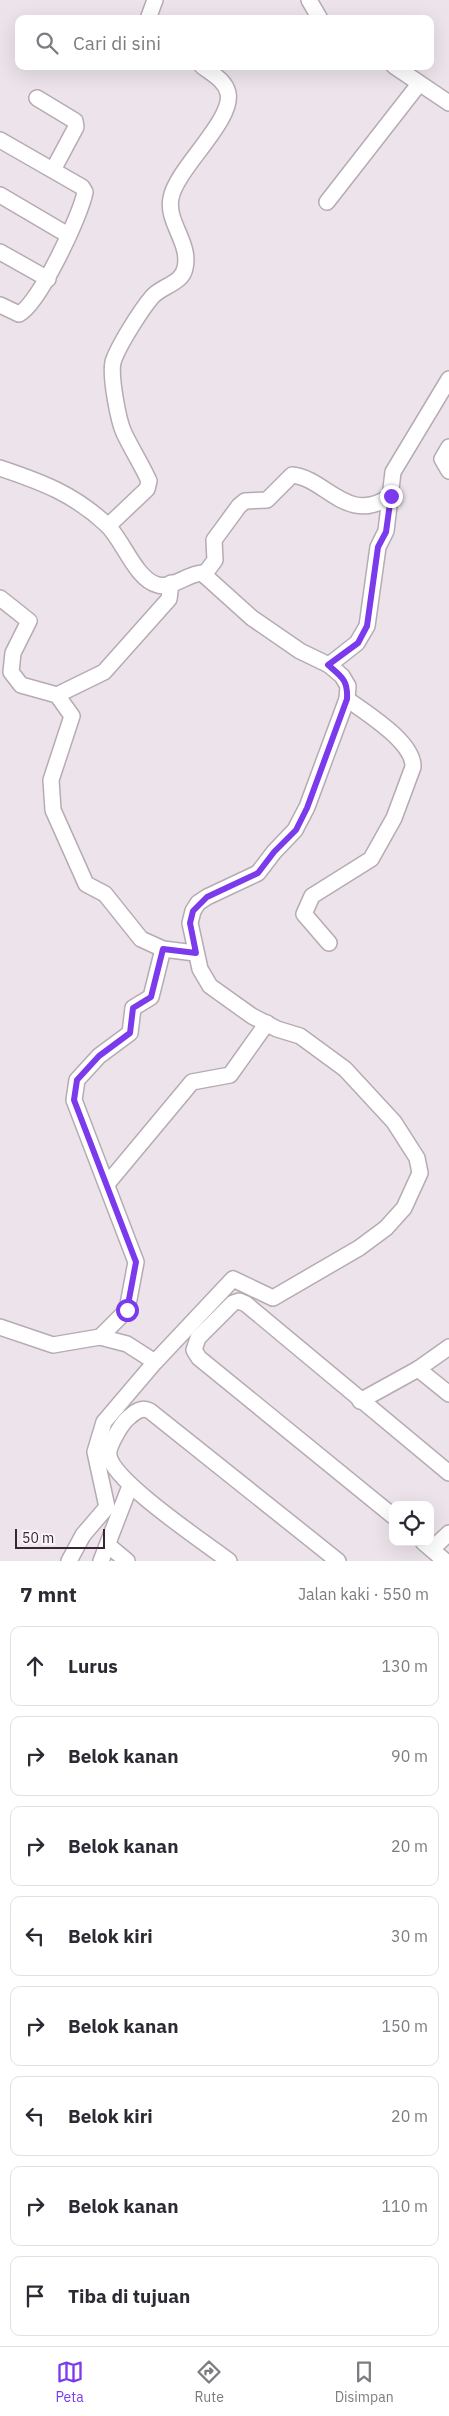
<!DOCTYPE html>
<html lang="id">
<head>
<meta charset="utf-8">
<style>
	body { margin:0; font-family:"IBM Plex Sans",sans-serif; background:#f2f2f3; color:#2b2b33 }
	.controls { position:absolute; right:15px; bottom:15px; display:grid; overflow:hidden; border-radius:10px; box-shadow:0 5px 20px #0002 }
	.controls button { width:45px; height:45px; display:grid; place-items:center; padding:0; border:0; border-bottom:1px solid #e1e1e2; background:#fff; color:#2b2b33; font:25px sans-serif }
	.scale { position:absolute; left:15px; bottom:12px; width:90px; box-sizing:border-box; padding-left:5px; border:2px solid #3c2532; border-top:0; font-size:14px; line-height:18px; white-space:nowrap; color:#3c2532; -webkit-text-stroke:4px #f9f4f8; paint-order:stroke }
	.stop { position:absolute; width:15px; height:15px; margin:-11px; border:4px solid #7c3aed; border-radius:50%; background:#fff }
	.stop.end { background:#7c3aed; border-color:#fff; box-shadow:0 1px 5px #0008 }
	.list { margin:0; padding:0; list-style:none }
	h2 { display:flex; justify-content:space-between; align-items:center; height:65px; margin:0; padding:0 20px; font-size:21px }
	h2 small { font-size:16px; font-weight:400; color:#7c7c81 }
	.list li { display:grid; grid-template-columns:32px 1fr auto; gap:15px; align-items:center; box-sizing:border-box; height:80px; margin:0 10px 10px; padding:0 10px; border:1px solid #e1e1e2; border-radius:10px }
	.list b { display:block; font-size:19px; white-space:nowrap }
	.list em { font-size:16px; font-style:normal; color:#7c7c81 }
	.icon { flex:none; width:28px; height:28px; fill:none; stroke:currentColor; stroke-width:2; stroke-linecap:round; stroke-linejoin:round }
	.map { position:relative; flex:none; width:449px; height:1561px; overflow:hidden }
	.search { position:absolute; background:#fff; box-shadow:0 5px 20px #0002; left:15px; right:15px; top:15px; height:55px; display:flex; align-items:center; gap:12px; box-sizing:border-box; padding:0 18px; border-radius:10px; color:#7c7c81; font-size:19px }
	.sheet { height:785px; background:#fff }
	nav { display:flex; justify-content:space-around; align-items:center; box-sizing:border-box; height:70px; border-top:1px solid #e1e1e2; background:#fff; font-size:14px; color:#7c7c81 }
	nav a { display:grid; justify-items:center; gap:2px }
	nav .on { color:#7c3aed }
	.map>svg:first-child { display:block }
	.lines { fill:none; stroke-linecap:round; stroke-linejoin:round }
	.minor-casing { stroke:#b7abb3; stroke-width:18 }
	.minor { stroke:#fff; stroke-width:15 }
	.route { stroke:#7c3aed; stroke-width:6 }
</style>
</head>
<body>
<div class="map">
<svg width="449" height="1561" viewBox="0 0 449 1561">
	<rect width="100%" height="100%" fill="#ece4ea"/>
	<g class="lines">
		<defs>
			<g id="minor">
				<polyline points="309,0 320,19"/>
				<polyline points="148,19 155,0"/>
				<polyline points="394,66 449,103"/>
				<polyline points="37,98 75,121 76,127 53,170"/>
				<path d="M0,140L82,187L85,192C81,215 39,304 19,314L0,305"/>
				<polyline points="0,195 68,235"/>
				<polyline points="327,202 419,84"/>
				<polyline points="0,252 48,279"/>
				<polyline points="449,447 442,459 449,471"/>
				<path d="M0,468C42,482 74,494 107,525C123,540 136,580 158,585C172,589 187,574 202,573L252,618L300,651L329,665L342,676L348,686L347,699L307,807L295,830L274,852L258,873L207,897L198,903L193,911L190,923L200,969L210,986L252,1016L277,1029L300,1036L345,1069L394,1122L417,1158L420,1173L404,1208L386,1228L359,1248L273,1298L233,1279L155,1362L104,1422L95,1452L107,1507L83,1535L69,1561"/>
				<path d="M108,526L147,489L149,481C142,465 132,450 124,433C118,420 110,376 113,362C118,346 141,310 152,297C161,286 182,284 185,268C191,243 166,222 171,198C176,169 234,120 228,93C225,80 211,73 202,66"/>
				<path d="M204,575L215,560L214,540L239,506L245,501L267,500L292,475C326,478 347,526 391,496"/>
				<polyline points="0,598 29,621 13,653 11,672 21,685 57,695 72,716 51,780 53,810 86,884 105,894 141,939 163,949 195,953"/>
				<polyline points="329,665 357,643 367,626 378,547 386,531 393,472 449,379"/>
				<polyline points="57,695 104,672 169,599 171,583"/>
				<path d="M329,943L304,914L312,896L371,859L394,818L413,767C414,742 366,713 347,699"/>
				<polyline points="107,1184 192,1082 230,1075 267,1023"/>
				<polyline points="0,1327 53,1345 100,1337 127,1344 155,1362"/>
				<polyline points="100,1337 127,1310 136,1262 74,1100 77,1080 99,1056 130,1033 133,1008 151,997 163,949"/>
				<polyline points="418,1369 449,1394"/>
				<polyline points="360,1401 418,1369 449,1347"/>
				<polyline points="393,1516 199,1358 194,1350 198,1338 233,1303 239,1301 246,1304 449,1473"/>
				<polyline points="423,1542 445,1561"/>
				<polyline points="109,1546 127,1561"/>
				<polyline points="432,1549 449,1533"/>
				<polyline points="101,1561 130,1486"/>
				<path d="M229,1561C204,1542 114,1482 109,1456C107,1447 121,1425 127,1419C134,1413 141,1406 150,1411L338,1561"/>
			</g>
		</defs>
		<use href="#minor" class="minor-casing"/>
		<use href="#minor" class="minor"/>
	</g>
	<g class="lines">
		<path class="route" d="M127,1310L136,1262L74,1100L77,1080L99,1056L130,1033L133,1008L151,997L163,949L196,953L190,923L193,911L207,897L258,873L274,852L296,830L307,808L347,699C348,680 342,677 328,665L358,643L367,626L378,547L386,532L391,496"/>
	</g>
</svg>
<div class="controls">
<button><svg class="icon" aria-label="locate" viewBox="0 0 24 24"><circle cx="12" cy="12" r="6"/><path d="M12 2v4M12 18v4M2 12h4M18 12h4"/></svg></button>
</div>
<div class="scale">50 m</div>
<div class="stop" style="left:127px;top:1310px"></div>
<div class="stop end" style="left:391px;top:496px"></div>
<div class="search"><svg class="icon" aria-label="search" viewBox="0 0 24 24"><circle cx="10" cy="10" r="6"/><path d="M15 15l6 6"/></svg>Cari di sini</div>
</div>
<section class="sheet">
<h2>7 mnt<small>Jalan kaki · 550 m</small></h2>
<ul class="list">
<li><svg class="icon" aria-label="ahead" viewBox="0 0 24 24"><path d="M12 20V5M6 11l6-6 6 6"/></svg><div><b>Lurus</b></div><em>130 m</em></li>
<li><svg class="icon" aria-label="right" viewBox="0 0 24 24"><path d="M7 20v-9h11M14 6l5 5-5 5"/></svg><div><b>Belok kanan</b></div><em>90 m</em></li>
<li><svg class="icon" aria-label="right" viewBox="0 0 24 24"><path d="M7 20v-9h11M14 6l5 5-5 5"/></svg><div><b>Belok kanan</b></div><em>20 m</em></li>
<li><svg class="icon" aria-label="left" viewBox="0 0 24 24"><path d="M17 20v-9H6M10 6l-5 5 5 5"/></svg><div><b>Belok kiri</b></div><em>30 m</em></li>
<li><svg class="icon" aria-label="right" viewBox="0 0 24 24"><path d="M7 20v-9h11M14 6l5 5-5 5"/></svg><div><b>Belok kanan</b></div><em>150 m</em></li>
<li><svg class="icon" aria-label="left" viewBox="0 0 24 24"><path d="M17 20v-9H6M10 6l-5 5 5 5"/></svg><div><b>Belok kiri</b></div><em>20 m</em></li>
<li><svg class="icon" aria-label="right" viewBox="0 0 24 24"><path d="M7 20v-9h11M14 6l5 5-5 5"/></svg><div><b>Belok kanan</b></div><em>110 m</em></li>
<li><svg class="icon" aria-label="arrive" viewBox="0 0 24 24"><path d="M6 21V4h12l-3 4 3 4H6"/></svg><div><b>Tiba di tujuan</b></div></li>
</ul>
</section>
<nav>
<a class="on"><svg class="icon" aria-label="map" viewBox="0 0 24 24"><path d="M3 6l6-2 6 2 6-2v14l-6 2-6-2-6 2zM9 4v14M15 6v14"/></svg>Peta</a>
<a><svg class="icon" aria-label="directions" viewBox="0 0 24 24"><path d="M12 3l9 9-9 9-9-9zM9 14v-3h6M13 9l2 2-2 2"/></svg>Rute</a>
<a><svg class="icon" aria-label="saved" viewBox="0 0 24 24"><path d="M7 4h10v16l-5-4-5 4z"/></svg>Disimpan</a>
</nav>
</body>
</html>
